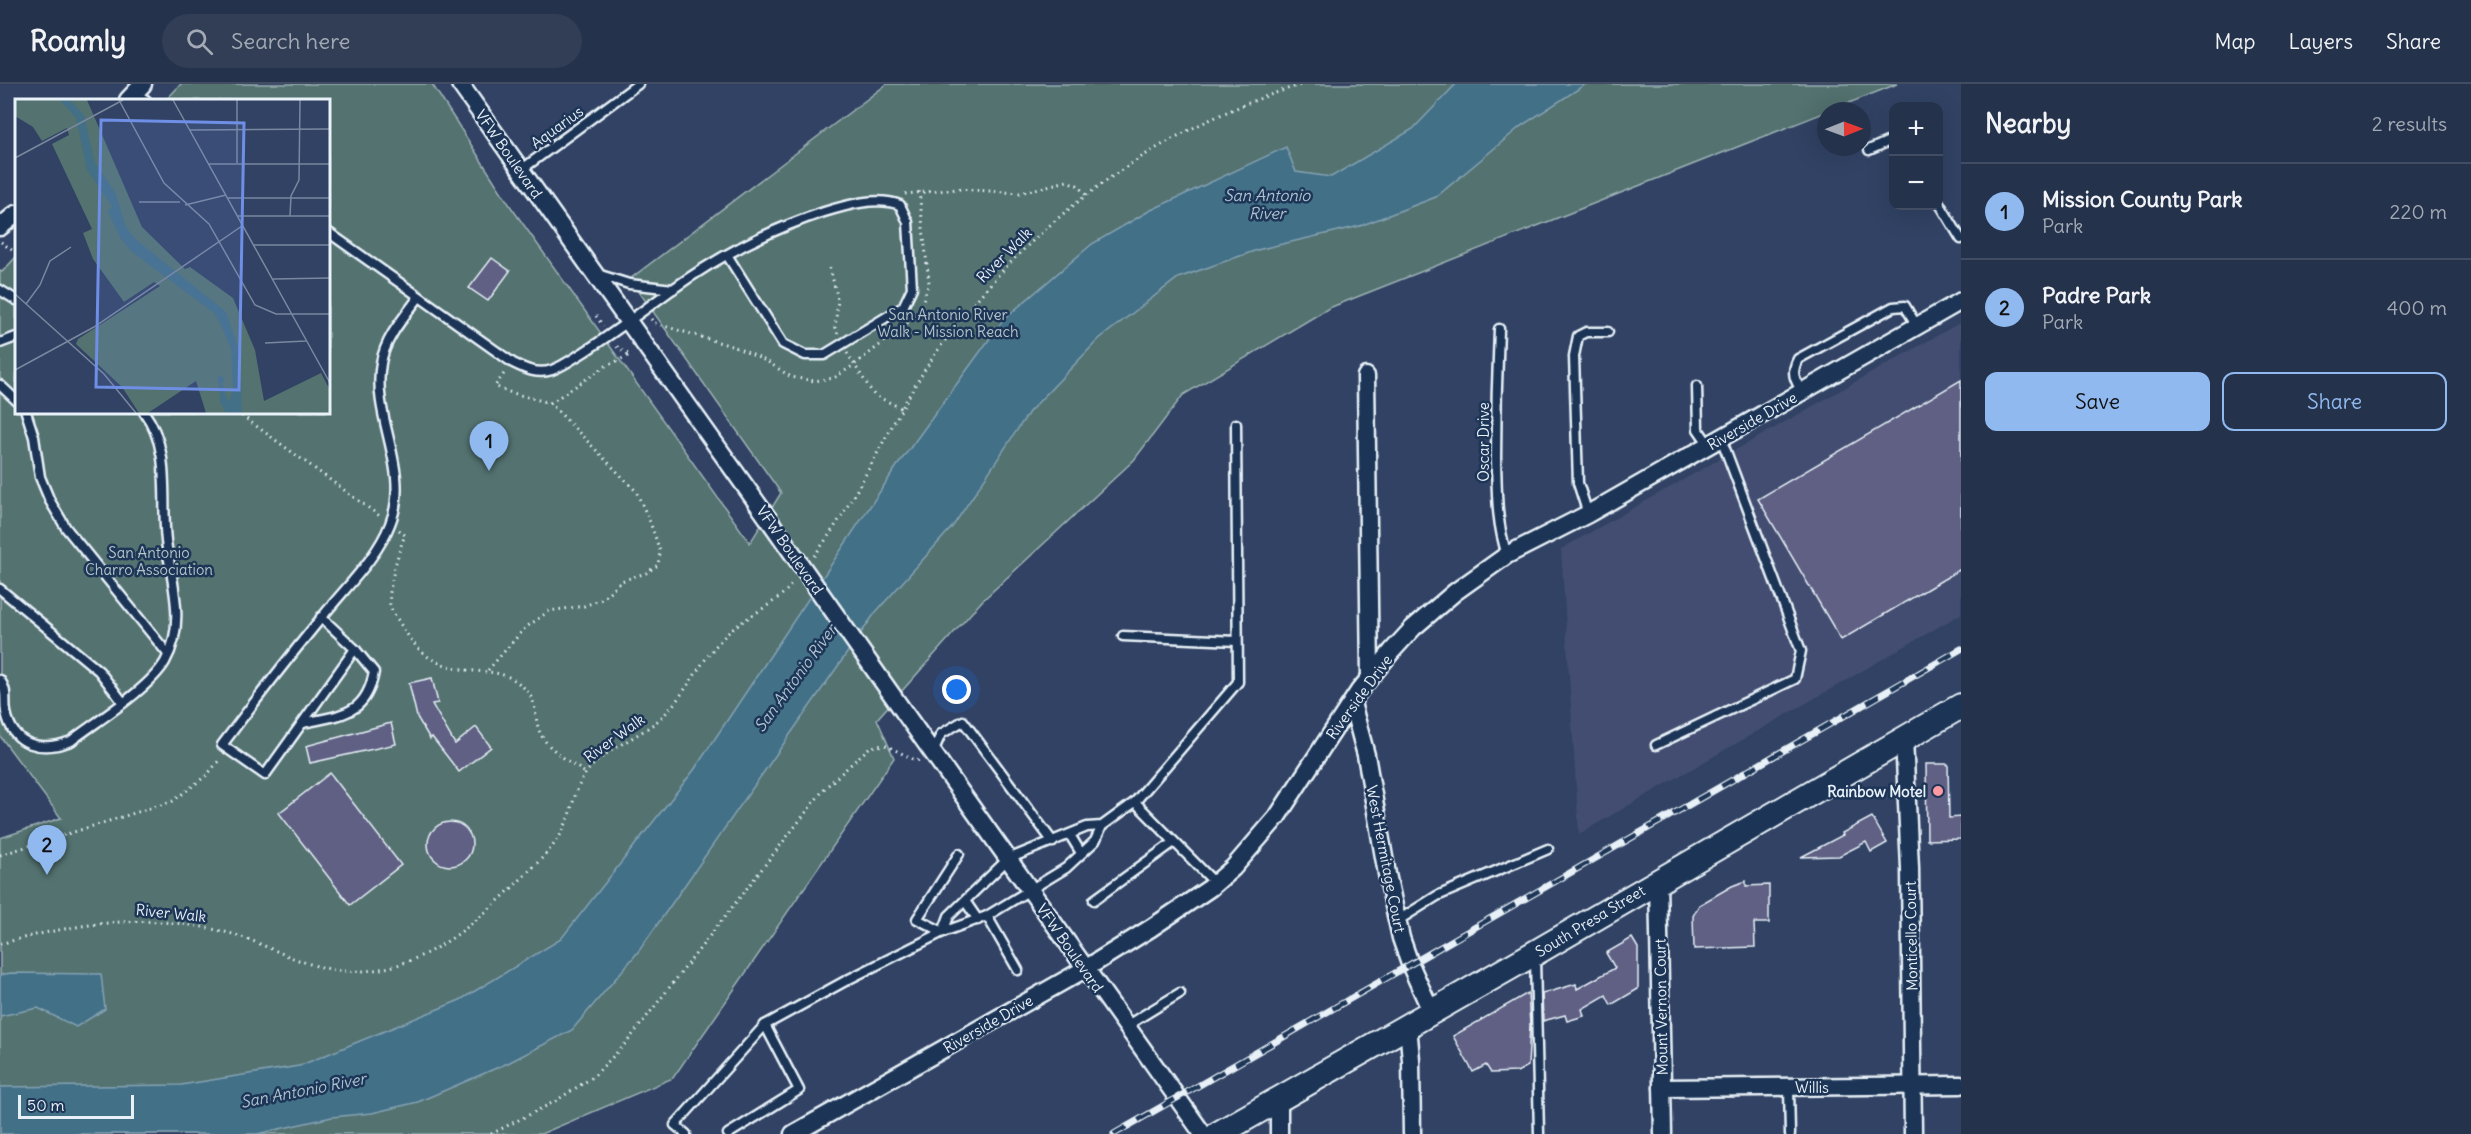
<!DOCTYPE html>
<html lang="en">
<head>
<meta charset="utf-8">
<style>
	body { margin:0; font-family:Delius,sans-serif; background:#313e55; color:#f1f3f6 }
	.controls { position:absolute; right:18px; top:18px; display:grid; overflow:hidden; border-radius:12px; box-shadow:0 6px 24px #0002 }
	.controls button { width:54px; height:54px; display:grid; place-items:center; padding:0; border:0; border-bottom:2px solid #424d63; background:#25324b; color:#f1f3f6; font:30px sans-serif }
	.compass { position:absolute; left:1817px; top:18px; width:54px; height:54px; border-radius:50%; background:#25324b; box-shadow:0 6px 24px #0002; rotate:89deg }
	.scale { position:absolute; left:18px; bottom:15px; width:116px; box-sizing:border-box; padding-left:6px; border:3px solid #e8f1f8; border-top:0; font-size:16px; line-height:21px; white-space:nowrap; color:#e8f1f8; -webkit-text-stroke:4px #1d3557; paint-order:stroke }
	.you { position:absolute; left:957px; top:606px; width:21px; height:21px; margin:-15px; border:4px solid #fff; border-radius:50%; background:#1a73e8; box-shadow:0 0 0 9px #1a73e833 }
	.badge { display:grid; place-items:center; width:39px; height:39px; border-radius:50%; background:#90b9f0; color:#111; font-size:20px; font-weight:700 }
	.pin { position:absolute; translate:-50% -50px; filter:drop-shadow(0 2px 3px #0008) }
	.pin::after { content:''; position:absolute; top:32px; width:21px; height:18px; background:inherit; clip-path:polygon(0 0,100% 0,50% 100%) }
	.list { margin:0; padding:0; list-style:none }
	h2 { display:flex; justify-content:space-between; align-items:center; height:78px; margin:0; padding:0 24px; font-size:26px }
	h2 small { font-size:20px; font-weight:400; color:#a3aab5 }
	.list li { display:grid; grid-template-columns:39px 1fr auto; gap:18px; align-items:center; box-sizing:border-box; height:96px; padding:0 24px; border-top:2px solid #424d63 }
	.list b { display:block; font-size:22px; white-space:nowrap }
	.list p { margin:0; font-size:20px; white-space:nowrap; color:#a3aab5 }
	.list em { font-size:20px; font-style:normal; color:#a3aab5 }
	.actions { display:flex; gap:12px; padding:18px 24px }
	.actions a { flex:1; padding:14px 0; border:2px solid #90b9f0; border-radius:12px; text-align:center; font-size:21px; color:#90b9f0 }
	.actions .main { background:#90b9f0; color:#111 }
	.icon { flex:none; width:33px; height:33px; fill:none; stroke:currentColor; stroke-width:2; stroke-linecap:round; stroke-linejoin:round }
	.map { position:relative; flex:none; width:1961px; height:1050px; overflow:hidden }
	header { display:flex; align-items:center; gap:36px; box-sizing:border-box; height:84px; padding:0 30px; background:#25324b; border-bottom:2px solid #424d63 }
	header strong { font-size:28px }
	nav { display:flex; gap:33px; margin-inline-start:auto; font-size:21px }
	.search { width:420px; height:54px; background:#313e55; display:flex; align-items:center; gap:15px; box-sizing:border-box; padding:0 21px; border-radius:33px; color:#a3aab5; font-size:22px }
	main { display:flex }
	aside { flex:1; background:#25324b }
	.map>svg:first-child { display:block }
	.built { fill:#424e71 }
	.green { fill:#537270; stroke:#9eb2b4; stroke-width:1.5 }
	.water { fill:#436f87; stroke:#85a3b4; stroke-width:1.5 }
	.building { fill:#5f6084; stroke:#e8f1f8; stroke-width:1.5 }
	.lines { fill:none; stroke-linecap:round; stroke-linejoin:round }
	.lane-casing { stroke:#e8f1f8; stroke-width:13 }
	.street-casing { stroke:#e8f1f8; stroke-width:21 }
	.secondary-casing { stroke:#e8f1f8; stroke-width:28 }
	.path { stroke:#e8f1f8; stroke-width:3; stroke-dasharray:1.5 4.5; stroke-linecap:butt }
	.lane { stroke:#1d3557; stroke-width:8 }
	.street { stroke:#1d3557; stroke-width:16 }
	.secondary { stroke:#1d3557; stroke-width:24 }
	.rail-casing { stroke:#e8f1f8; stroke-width:7 }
	.rail { stroke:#1d3557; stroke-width:4.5; stroke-dasharray:14; stroke-linecap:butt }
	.street-bridge-casing { stroke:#e8f1f8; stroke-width:21; stroke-linecap:butt }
	.street-bridge { stroke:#1d3557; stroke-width:16 }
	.poi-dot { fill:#ff9aa2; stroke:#1d3557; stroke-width:2 }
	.labels { text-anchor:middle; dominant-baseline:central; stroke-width:5; stroke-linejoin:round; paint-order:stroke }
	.street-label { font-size:15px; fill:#e8f1f8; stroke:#1d3557 }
	.park-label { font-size:15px; fill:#b4c5c8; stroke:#1d3557 }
	.poi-label { font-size:15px; font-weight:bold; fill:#e8f1f8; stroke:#1d3557; text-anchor:end }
	.water-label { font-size:16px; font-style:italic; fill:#aec4d0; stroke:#1d3557 }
	.inset-road { fill:none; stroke:#7a889f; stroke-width:1.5 }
	.view { fill:#6e8fe5; fill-opacity:0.15; stroke:#6e8fe5; stroke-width:3 }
	.inset-edge { fill:none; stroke:#e8f1f8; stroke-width:3 }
</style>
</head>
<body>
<header>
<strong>Roamly</strong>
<div class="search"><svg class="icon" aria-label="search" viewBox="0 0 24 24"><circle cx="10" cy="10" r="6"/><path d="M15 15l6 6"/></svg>Search here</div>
<nav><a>Map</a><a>Layers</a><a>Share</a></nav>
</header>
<main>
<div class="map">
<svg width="1961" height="1050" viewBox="0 0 1961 1050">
	<rect width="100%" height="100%" fill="#314264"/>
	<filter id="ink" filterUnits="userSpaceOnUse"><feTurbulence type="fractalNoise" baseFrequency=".0167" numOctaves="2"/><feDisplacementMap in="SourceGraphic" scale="12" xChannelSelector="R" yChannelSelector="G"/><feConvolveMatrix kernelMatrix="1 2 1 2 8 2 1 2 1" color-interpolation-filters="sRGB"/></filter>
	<g filter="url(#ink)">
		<polygon class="built" points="1961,238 1961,530 1579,750 1561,465"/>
		<polygon class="green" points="181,0 432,0 511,123 750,459 781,409 630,195 887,0 1897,0 1329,224 1183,311 1134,376 982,517 877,635 894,674 673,994 541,1050 0,1050 0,754 61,734 0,652 0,187 2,188 16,173 16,328 328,328 328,16 166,16"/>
		<g class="water">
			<polygon points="1456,0 1586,0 1521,42 1436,113 1360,142 1257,166 1178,194 1099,255 1029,328 953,442 875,529 638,868 572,946 508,979 418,1018 372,1029 332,1033 257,1050 0,1050 0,1003 181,1001 299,982 460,916 561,855 694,686 897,382 1004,235 1092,160 1149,127 1286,63 1296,88 1331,93 1413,45"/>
			<polygon points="11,889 101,890 105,925 76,943 38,924 0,932 0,891"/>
		</g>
		<g class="building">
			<polygon points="492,174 510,187 488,217 469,204"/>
			<polygon points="1961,296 1961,485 1841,556 1758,415"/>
			<polygon points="432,594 438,619 432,620 455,660 476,643 491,663 459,688 432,653 430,655 417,633 409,599"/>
			<polygon points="391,639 396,660 310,679 306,662"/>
			<polygon points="1926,680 1948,680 1949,734 1961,733 1961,755 1927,756"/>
			<polygon points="330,689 401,781 350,821 279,729"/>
			<polygon points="1872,733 1887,759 1871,768 1866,758 1839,772 1801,773 1843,751 1842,749"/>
			<circle cx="450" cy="760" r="22"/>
			<polygon points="1746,797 1746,802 1769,801 1769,839 1754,839 1755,863 1694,865 1693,832 1699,821 1732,802"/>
			<polygon points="1632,854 1638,864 1638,905 1611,921 1606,911 1582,925 1584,932 1567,937 1565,931 1543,937 1542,910 1576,900 1577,905 1615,884 1606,869"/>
			<polygon points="1528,909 1530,941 1528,982 1517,988 1491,989 1486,981 1473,988 1453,952"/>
		</g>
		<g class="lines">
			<defs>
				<g id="lane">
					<polyline points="135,9 146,16"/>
					<polyline points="1869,66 1894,55"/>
					<polyline points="521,86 638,0"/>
					<polyline points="1938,117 1961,155"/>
					<path d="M328,148L513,279C525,285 538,291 552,286C563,282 574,274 584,268C614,249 641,228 670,207C717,173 769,146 824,128C847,121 877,112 900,121L908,138L912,204L903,223L824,271H805L783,260L727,171"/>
					<polyline points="597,190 629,200 673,205"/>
					<polyline points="0,206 16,216"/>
					<path d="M1499,245C1497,288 1496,331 1496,375C1497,409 1496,437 1507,471"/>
					<polyline points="0,259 16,253"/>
					<polyline points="0,301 16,316"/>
					<polyline points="1697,302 1698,345 1709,361"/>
					<path d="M1802,308C1794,295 1791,288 1798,275L1893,223L1905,222L1917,242"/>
					<polyline points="26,328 34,353 40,393 50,417 66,444 168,570"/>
					<polyline points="1588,430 1578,399 1574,272 1578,252 1586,248 1608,248"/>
					<polyline points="0,505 99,587 122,617"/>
					<polyline points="1123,552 1237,557"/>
					<path d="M355,565L265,691L222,661C255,617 288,574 323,532C345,504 377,474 390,440C412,386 371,334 381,279C385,254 404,233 419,213"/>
					<path d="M0,596C8,607 4,616 6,628C13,663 42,668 71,657C97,637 149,605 165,578C187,539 171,497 166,457C161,413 172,366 144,328"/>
					<path d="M303,639C340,631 366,632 374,588L355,565L321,533"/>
					<polyline points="1656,661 1795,595 1801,567 1721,354"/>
					<polyline points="933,668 941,650 963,637 1053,758"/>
					<polyline points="1135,718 1215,799"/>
					<polyline points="1102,742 1087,743 1008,775 949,832 943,848 987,832 1066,784 1095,757 1102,742 1135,718 1238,598 1236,340"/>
					<polyline points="1070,751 1081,769"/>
					<polyline points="1094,816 1174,758"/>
					<polyline points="965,817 978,836"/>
					<polyline points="987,832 1018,886"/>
					<polyline points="1397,837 1437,812 1548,765"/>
					<polyline points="943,848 917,835 959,770"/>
					<polyline points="1535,874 1539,1050"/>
					<polyline points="1126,942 1180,909"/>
					<polyline points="1789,1003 1790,1050"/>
					<polyline points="686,1050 675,1041 765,941 849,895 943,848"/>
					<polyline points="728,1050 799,1006 765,941"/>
				</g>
				<g id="street">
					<polyline points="460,0 767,433"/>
					<polyline points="128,16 143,0"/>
					<polyline points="0,143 16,130"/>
					<polyline points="1366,292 1370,592"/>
					<polyline points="1352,619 1366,671 1387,790 1401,854 1410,880 1431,927"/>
					<polyline points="904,628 1203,1050"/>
					<polyline points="1904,654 1910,784 1913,1050"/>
					<polyline points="1658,797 1663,1050"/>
					<polyline points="1408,941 1411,976 1412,1050"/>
					<polyline points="1662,1004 1961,1001"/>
					<polyline points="1279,1014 1279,1050"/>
					<polyline points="793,1050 1085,885 1151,844 1210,804 1233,784 1277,733 1359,607 1392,567 1413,544 1455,508 1507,471 1588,430 1961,217"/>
				</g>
				<polyline id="secondary" points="1218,1050 1535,869 1961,622"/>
			</defs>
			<use href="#lane" class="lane-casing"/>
			<use href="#street" class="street-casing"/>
			<use href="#secondary" class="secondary-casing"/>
			<g class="path">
				<polyline points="905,110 958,105 1020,109 1067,97 1077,101 1087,112"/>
				<polyline points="1,158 16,169"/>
				<polyline points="830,184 838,216 835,244 838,250"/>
				<polyline points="596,232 603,242"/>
				<polyline points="651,235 654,239 735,263 768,278 791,293 814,297 834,294 854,281 903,243 919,228 929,199 919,107"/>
				<polyline points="847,269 874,311 901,324"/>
				<polyline points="550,319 606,282 630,271 619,265 615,260"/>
				<polyline points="237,328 381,433"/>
				<path d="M399,446L405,451C399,465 387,507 390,521C391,528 398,535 401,541C419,569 428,578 461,585C483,590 501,584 521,601C542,619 531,636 543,654C552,668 572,679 585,689"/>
				<path d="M814,472C859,413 886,346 926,284C1012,151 1151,44 1304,0"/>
				<polyline points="488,586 525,544 549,527 584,522 602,515 621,497 646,489 658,481 660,467 650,438 636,407 550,319 505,307 495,302 506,287"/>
				<polyline points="0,771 173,717 207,691 221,674"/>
				<path d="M0,860C81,838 153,827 236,851C273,863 306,885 347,887C417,891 472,843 519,797C534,782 550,768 561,750C574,727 573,699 594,680C615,660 644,651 665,630C689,605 703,572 728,549C749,530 776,521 794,498"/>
				<polyline points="491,1050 554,1018 593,993 627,958 825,704 870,663 885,661 917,677 921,675"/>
			</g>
			<use href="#lane" class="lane"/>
			<use href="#street" class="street"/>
			<use href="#secondary" class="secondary"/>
			<defs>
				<polyline id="rail" points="1114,1050 1961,565"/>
			</defs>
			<use href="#rail" class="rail-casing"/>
			<use href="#rail" class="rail"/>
			<defs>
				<polyline id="street-bridge" points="767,433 904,628"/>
			</defs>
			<use href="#street-bridge" class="street-bridge-casing"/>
			<use href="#street-bridge" class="street-bridge"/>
		</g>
	</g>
	<circle class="poi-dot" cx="1938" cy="707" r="6"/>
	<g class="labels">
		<g class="street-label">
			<text transform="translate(557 43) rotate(-36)">Aquarius</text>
			<text transform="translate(509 70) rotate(55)">VFW Boulevard</text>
			<text transform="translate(1004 171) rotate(-45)">River Walk</text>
			<text transform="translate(1752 337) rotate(-30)">Riverside Drive</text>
			<text transform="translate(1483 358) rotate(-90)">Oscar Drive</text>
			<text transform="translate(790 466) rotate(55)">VFW Boulevard</text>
			<text transform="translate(1359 613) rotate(-54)">Riverside Drive</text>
			<text transform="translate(614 654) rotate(-36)">River Walk</text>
			<text transform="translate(1386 775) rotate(79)">West Hermitage Court</text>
			<text transform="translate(171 829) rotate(6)">River Walk</text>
			<text transform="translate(1590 837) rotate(-31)">South Presa Street</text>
			<text transform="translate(1911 852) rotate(-91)">Monticello Court</text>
			<text transform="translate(1070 864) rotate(55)">VFW Boulevard</text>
			<text transform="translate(1661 923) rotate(-91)">Mount Vernon Court</text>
			<text transform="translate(988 940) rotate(-30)">Riverside Drive</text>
			<text x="1812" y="1003">Willis</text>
		</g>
		<g class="park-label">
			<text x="948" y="230">San Antonio River<tspan x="948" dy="17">Walk - Mission Reach</tspan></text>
			<text x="149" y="468">San Antonio<tspan x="149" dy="17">Charro Association</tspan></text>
		</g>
		<g class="poi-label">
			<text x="1926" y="707">Rainbow Motel</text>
		</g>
		<g class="water-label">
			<text x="1267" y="111">San Antonio<tspan x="1267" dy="18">River</tspan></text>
			<text transform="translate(795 594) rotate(-54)">San Antonio River</text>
			<text transform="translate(303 1006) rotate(-11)">San Antonio River</text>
		</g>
	</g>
	<g transform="translate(15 15)">
		<rect width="315" height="315" fill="#314264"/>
		<path d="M0,1H72L127,128L170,170L175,168L218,199L240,251L249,302L306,274L315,291V314H191L181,282L133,314H124L107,288L61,245L63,240L145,187L139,183L109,203L78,160L68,134L77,130L37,45L54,36L52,29L27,42L18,28L0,17Z" fill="#537270"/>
		<path d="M45,1H55L69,16L80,64L100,93L111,128L119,139L211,213L225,254L227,314H211L205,303L203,276L210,280L207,285L214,303L218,289L216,250L207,228L199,214L116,152L106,140L93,113L97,107L72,71L61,19Z" fill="#436f87"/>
		<path class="inset-road" d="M104,1L149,84L194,125L240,206L261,215H315M158,1L315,284M175,31L315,30M0,59L108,1M222,64V1M194,65H315M213,99H315M124,103H165M170,106L211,96M223,117H315M275,117L276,97L284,81L285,1M239,146H315M258,180L315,179M0,195L89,275L121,314M11,205L25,186L35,162L56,148M250,244L291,242M0,271L79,228L227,127"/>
		<path class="view" d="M86,21L229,24L224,291L81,288Z"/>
		<rect width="315" height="315" class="inset-edge"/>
	</g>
</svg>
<div class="controls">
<button>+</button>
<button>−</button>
</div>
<svg class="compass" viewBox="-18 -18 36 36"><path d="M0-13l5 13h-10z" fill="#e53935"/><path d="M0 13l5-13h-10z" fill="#a3aab5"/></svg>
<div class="scale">50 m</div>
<div class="you"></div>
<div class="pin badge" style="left:489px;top:387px">1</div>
<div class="pin badge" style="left:47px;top:791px">2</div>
</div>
<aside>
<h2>Nearby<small>2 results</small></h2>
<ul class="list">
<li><span class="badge">1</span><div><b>Mission County Park</b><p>Park</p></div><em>220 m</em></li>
<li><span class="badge">2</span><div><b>Padre Park</b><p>Park</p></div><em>400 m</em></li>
</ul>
<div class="actions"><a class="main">Save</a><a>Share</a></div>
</aside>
</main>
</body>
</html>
